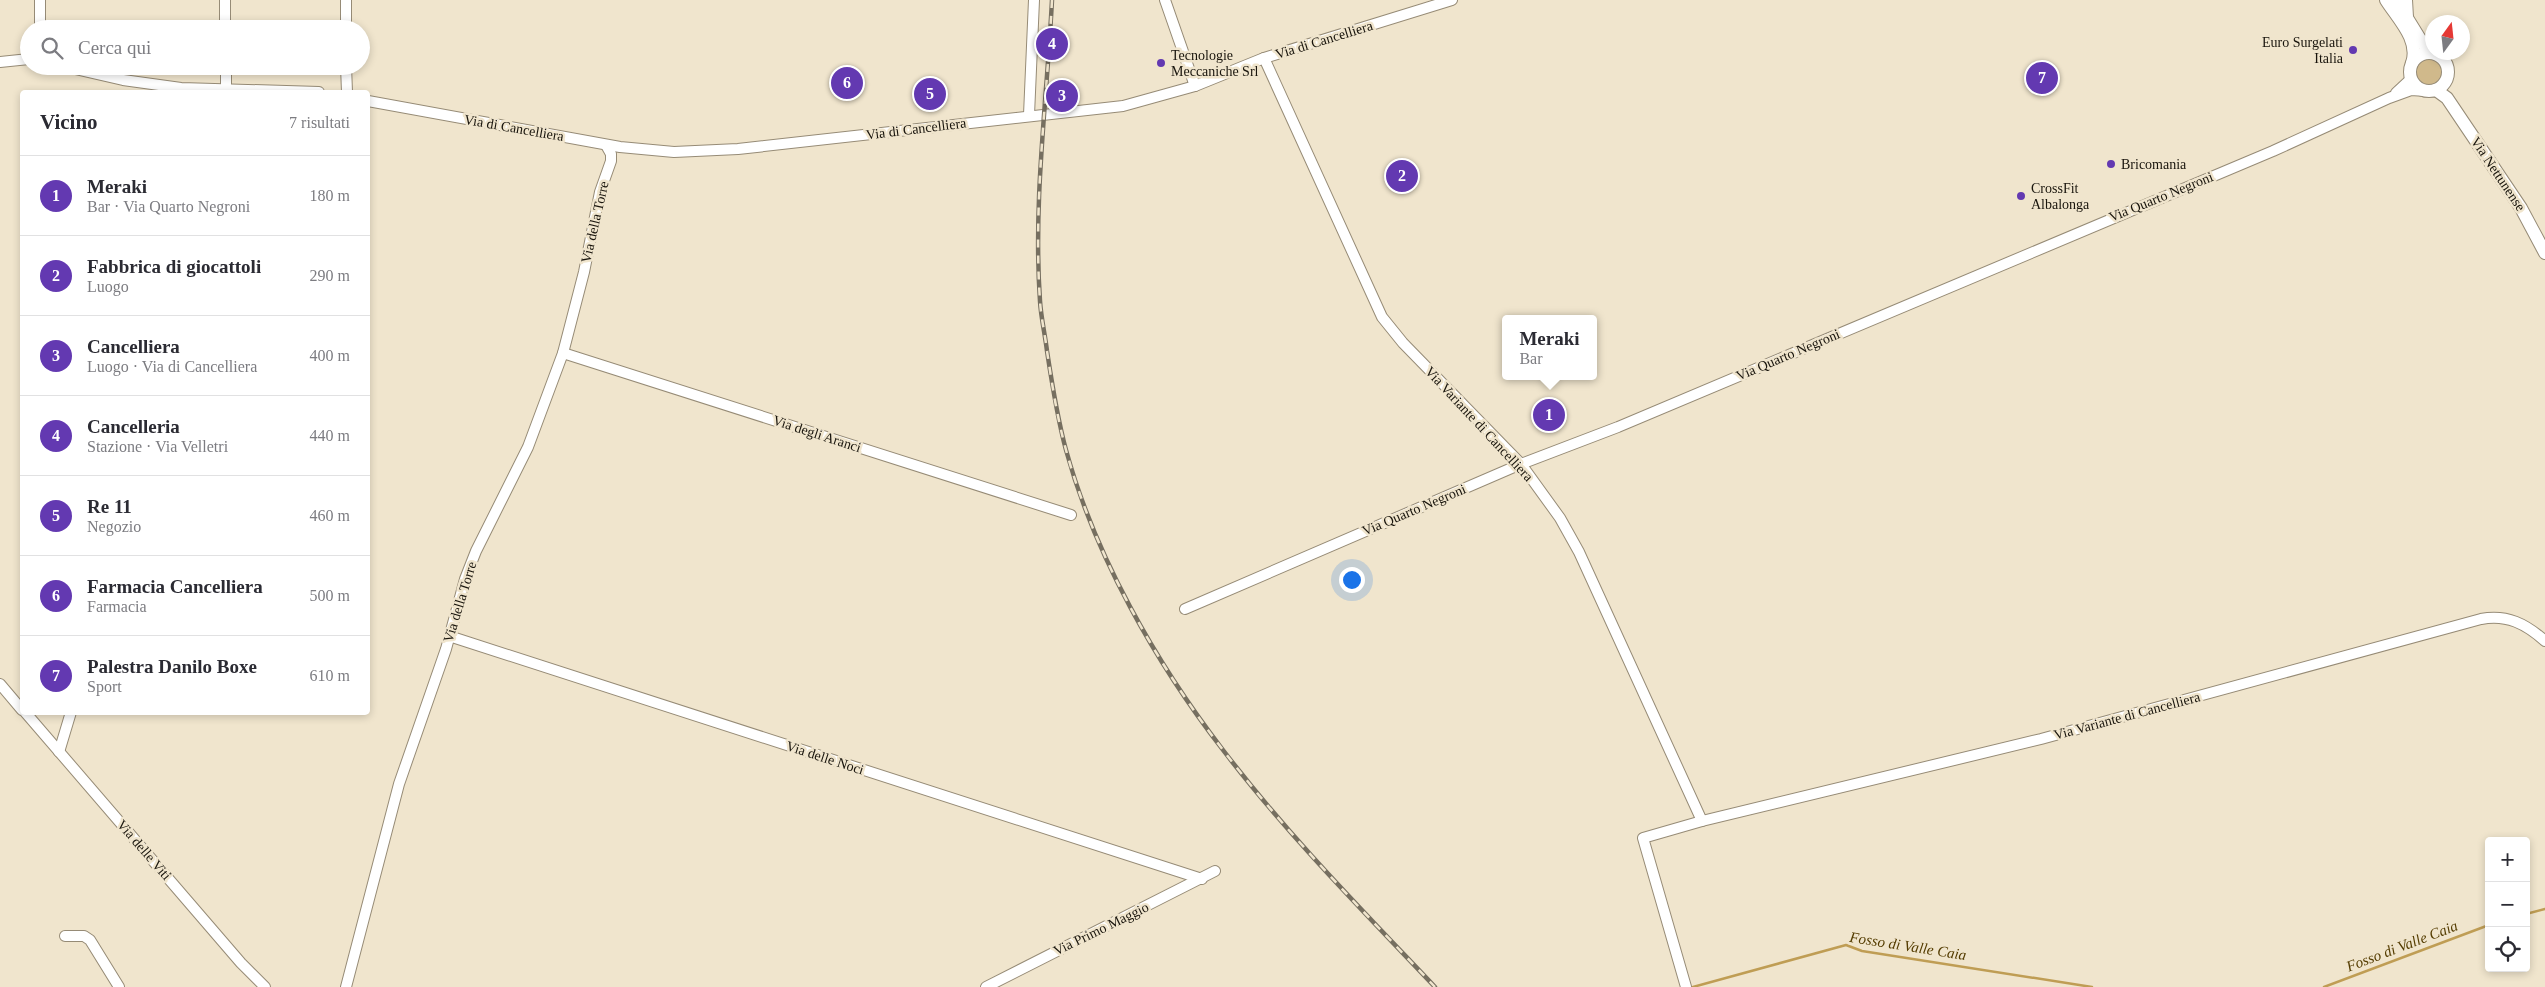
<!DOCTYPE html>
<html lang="it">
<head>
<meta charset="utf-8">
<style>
	body { margin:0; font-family:Georgia,serif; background:#f2f2f3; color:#2b2b33 }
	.controls { position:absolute; right:15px; bottom:15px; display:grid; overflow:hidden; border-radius:5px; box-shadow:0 2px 8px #0003 }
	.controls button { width:45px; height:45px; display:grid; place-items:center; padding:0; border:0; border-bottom:1px solid #e1e1e2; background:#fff; color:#2b2b33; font:25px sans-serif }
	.compass { position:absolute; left:2425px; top:15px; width:45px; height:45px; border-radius:50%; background:#fff; box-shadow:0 2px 8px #0003; rotate:15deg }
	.you { position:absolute; left:1351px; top:579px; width:18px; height:18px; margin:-12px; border:4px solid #fff; border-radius:50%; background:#1a73e8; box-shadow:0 0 0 8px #1a73e833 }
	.badge { display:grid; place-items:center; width:32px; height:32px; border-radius:50%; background:#6339b1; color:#fff; font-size:16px; font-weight:700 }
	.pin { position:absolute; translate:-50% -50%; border:2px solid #fff; box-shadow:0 1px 5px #0006 }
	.popup { position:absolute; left:1502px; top:315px; width:95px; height:65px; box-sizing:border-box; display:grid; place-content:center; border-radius:5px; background:#fff; filter:drop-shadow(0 1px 4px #0005); font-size:16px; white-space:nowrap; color:#7c7c81 }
	.popup b { font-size:19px; color:#2b2b33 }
	.popup::after { content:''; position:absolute; left:50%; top:100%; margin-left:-10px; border:10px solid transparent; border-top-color:#fff }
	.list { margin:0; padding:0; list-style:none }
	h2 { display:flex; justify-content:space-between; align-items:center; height:65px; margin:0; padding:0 20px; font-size:21px }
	h2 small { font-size:16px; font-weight:400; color:#7c7c81 }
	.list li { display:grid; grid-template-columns:32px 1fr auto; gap:15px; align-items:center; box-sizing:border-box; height:80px; padding:0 20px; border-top:1px solid #e1e1e2 }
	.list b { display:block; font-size:19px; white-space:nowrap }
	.list p { margin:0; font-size:16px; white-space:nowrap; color:#7c7c81 }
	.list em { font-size:16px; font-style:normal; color:#7c7c81 }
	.icon { flex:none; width:28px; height:28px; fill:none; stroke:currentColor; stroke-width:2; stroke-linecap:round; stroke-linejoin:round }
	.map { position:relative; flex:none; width:2545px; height:987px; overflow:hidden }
	.search { position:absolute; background:#fff; box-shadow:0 2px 8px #0003; left:20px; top:20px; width:350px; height:55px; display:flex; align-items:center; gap:12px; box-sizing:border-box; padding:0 18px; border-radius:28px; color:#7c7c81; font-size:19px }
	.panel { position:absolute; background:#fff; box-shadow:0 2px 8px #0003; left:20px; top:90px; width:350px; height:625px; border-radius:5px }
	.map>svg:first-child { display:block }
	.green { fill:#d0b98b }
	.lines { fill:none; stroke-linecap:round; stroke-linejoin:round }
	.stream { stroke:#bf9d54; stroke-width:2.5 }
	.minor-casing { stroke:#968b76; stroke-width:12 }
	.major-casing { stroke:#968b76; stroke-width:14 }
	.minor { stroke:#fff; stroke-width:10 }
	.major { stroke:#fff; stroke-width:12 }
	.rail-casing { stroke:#766f60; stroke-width:4.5 }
	.rail { stroke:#f0e5cd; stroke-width:2.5; stroke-dasharray:8; stroke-linecap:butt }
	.poi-dot { fill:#6339b1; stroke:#f0e5cd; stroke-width:2 }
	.labels { text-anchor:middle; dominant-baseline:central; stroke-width:5; stroke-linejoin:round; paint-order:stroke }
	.street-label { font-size:14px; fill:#18140c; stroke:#f0e5cd }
	.poi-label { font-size:14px; fill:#18140c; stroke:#f0e5cd; text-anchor:start }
	.water-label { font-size:15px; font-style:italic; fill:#543c00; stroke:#f0e5cd }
</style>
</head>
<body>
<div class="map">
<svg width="2545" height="987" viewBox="0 0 2545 987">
	<rect width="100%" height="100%" fill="#f0e5cd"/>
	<circle class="green" cx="2429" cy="72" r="18"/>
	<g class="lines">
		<g class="stream">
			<polyline points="2526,914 2545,909"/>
			<polyline points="1693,987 1846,945 1862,951 2092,987"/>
			<polyline points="2324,987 2489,925"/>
		</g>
		<defs>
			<g id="minor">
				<polyline points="40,0 40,29"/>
				<polyline points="225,0 225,29"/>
				<polyline points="346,0 346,29"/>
				<polyline points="1165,0 1195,86"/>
				<polyline points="2407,0 2408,17"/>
				<polyline points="1264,58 1382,317 1403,343 1521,464 1560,518 1579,552 1702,821"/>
				<polyline points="0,62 29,59"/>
				<polyline points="62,66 123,80 181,88 319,92"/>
				<polyline points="226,66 226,90"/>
				<polyline points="346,66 347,92"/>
				<polyline points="2396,93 2411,79"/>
				<polyline points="368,101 620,147 674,152 738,149 1123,106 1195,86 1264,58 1452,0"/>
				<polyline points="1029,115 1034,0"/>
				<polyline points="563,353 1071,515"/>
				<polyline points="1185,609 1521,464 1618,427 2273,151 2389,98 2411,90 2426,91"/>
				<polyline points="449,636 1202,879"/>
				<polyline points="0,684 22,710"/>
				<polyline points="25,712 241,963 265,987"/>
				<polyline points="59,752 71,712"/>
				<polyline points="65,936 84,936 90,940 119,987"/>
				<polyline points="346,987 399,784 446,649 465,579 476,551 528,447 563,353 584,272 600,192 611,161 611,154 606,145"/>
				<polyline points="986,987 1215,871"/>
				<path d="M1686,987L1643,838L1702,821L2041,739L2481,619C2507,614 2526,624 2545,641"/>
			</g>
			<g id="major">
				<path d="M2386,0C2398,19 2420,40 2412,63"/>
				<polyline points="2396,0 2423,44 2432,53"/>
				<circle cx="2429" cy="72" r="19"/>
				<polyline points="2436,90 2447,98 2521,208 2545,253"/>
			</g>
		</defs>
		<use href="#minor" class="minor-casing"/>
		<use href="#major" class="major-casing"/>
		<use href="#minor" class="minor"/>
		<use href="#major" class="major"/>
		<defs>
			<path id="rail" d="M1052,0C1047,100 1033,201 1040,301C1041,318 1045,334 1047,351C1052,384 1057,417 1066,450C1095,556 1156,663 1223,750C1287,834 1362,910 1435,987"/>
		</defs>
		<use href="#rail" class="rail-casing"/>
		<use href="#rail" class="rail"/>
	</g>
	<g class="poi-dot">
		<circle cx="2353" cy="50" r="5"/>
		<circle cx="1161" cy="63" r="5"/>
		<circle cx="2111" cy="164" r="5"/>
		<circle cx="2021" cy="196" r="5"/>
	</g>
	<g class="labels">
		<g class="street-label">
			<text transform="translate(1324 40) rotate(-17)">Via di Cancelliera</text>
			<text transform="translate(514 128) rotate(10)">Via di Cancelliera</text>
			<text transform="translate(916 129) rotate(-7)">Via di Cancelliera</text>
			<text transform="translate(2498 174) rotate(56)">Via Nettunense</text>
			<text transform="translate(2161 197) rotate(-22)">Via Quarto Negroni</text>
			<text transform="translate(595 222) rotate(-77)">Via della Torre</text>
			<text transform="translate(1788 355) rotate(-23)">Via Quarto Negroni</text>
			<text transform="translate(1479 424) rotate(47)">Via Variante di Cancelliera</text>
			<text transform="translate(817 434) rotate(18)">Via degli Aranci</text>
			<text transform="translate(1414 510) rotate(-23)">Via Quarto Negroni</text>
			<text transform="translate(460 602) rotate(-73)">Via della Torre</text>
			<text transform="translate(2127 716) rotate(-15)">Via Variante di Cancelliera</text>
			<text transform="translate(825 758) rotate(18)">Via delle Noci</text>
			<text transform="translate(144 850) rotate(49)">Via delle Viti</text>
			<text transform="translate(1101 929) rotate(-26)">Via Primo Maggio</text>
		</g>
		<g class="poi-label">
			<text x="2343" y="42" text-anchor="end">Euro Surgelati<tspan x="2343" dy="16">Italia</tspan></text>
			<text x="1171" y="55">Tecnologie<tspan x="1171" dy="16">Meccaniche Srl</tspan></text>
			<text x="2121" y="164">Bricomania</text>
			<text x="2031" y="188">CrossFit<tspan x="2031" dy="16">Albalonga</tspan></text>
		</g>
		<g class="water-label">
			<text transform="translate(1908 946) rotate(9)">Fosso di Valle Caia</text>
			<text transform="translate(2402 946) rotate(-21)">Fosso di Valle Caia</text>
		</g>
	</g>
</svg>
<div class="controls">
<button>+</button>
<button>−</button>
<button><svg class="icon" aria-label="locate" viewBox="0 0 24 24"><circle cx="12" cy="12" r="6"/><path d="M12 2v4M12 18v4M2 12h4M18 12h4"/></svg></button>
</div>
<svg class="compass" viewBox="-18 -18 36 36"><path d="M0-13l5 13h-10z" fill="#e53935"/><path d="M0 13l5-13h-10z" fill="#7c7c81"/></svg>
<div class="you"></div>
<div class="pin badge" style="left:1549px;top:415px">1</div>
<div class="popup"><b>Meraki</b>Bar</div>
<div class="pin badge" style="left:1402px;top:176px">2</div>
<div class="pin badge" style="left:1062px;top:96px">3</div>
<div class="pin badge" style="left:1052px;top:44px">4</div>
<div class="pin badge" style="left:930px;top:94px">5</div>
<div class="pin badge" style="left:847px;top:83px">6</div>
<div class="pin badge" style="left:2042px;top:78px">7</div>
<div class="search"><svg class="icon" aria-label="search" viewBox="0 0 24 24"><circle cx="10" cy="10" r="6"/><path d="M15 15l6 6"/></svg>Cerca qui</div>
<section class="panel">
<h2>Vicino<small>7 risultati</small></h2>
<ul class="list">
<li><span class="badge">1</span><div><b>Meraki</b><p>Bar · Via Quarto Negroni</p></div><em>180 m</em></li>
<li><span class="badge">2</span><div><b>Fabbrica di giocattoli</b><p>Luogo</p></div><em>290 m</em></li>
<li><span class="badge">3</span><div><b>Cancelliera</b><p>Luogo · Via di Cancelliera</p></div><em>400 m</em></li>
<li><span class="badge">4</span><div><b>Cancelleria</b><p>Stazione · Via Velletri</p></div><em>440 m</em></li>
<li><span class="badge">5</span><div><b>Re 11</b><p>Negozio</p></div><em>460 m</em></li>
<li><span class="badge">6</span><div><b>Farmacia Cancelliera</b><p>Farmacia</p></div><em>500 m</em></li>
<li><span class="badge">7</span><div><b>Palestra Danilo Boxe</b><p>Sport</p></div><em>610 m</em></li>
</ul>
</section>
</div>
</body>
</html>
